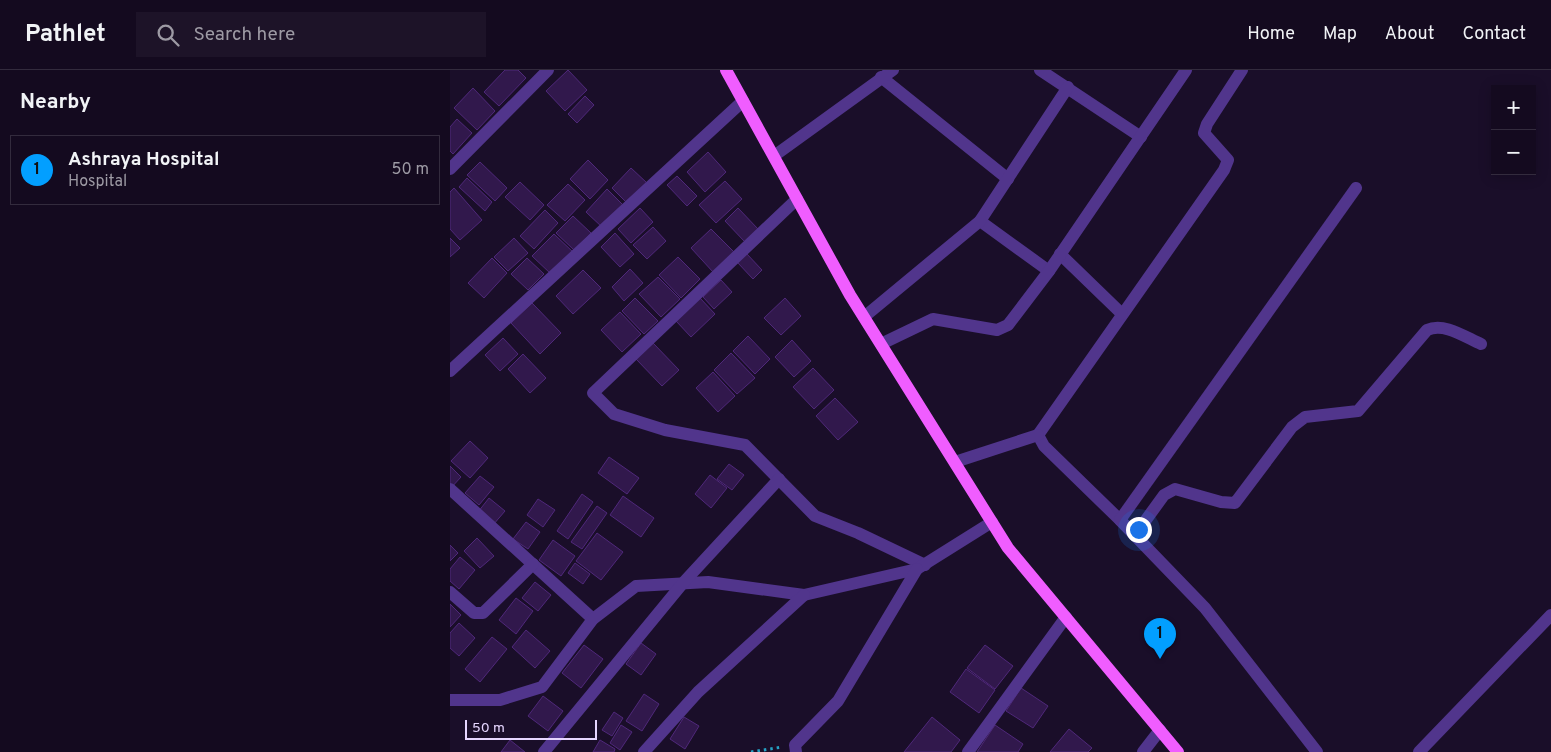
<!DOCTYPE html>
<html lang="en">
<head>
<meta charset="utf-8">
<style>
	body { margin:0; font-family:Overpass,sans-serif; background:#1d1328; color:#f1f3f6 }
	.controls { position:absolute; right:15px; top:15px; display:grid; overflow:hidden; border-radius:0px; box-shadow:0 2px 12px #0003 }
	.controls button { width:45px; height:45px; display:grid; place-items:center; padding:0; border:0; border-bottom:1px solid #332b3d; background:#140a1f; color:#f1f3f6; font:25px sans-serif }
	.scale { position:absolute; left:15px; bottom:12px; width:132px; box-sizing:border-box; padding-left:5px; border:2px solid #e6d6ff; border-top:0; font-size:14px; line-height:18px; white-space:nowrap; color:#e6d6ff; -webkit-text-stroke:4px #1a0e29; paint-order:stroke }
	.you { position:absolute; left:688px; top:459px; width:18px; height:18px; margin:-12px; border:4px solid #fff; border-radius:50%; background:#1a73e8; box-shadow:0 0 0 8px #1a73e833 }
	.badge { display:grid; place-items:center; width:32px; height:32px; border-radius:50%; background:#029fff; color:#111; font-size:16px; font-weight:700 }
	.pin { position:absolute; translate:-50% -41px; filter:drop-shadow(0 1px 2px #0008) }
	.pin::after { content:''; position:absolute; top:26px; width:18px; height:15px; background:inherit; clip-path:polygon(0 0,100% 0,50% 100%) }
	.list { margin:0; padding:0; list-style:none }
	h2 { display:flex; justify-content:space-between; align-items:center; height:65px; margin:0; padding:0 20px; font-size:21px }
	h2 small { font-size:16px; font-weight:400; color:#9d9aa4 }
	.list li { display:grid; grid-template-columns:32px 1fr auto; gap:15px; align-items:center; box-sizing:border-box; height:70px; margin:0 10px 10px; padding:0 10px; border:1px solid #332b3d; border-radius:0px }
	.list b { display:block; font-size:19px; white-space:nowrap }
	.list p { margin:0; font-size:16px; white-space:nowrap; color:#9d9aa4 }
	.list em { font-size:16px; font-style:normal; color:#9d9aa4 }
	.icon { flex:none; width:28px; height:28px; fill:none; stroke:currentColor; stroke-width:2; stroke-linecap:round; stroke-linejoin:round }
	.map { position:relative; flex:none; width:1101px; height:682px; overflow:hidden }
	header { display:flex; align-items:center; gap:30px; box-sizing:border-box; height:70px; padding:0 25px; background:#140a1f; border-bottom:1px solid #332b3d }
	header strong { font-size:24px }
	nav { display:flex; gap:28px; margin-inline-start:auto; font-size:18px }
	.search { width:350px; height:45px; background:#1d1328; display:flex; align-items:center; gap:12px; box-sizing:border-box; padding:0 18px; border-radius:0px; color:#9d9aa4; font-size:19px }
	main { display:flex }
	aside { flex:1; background:#140a1f }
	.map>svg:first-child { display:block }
	.building { fill:#31184c; stroke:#4f287a }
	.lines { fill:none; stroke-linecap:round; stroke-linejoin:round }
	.path { stroke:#25a1c4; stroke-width:3; stroke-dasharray:2.5 4; stroke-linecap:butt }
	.minor { stroke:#51358c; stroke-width:12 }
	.primary { stroke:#f05dff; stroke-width:12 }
</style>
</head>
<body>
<header>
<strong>Pathlet</strong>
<div class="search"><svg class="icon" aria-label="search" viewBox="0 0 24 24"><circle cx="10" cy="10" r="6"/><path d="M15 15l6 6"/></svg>Search here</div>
<nav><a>Home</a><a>Map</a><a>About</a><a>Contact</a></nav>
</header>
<main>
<aside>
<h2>Nearby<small></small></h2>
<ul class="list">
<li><span class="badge">1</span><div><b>Ashraya Hospital</b><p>Hospital</p></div><em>50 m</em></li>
</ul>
</aside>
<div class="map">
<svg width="1101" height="682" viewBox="0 0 1101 682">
	<rect width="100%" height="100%" fill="#1a0e29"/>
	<g class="building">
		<polygon points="55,0 68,0 76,8 49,36 34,22"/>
		<polygon points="118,0 137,20 115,41 96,21"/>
		<polygon points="23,18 45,41 27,60 4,38"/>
		<polygon points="135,26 144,35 127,53 118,44"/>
		<polygon points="7,49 22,63 3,84 0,81 0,57"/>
		<polygon points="258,82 276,102 255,122 237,102"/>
		<polygon points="138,90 158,110 140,129 120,109"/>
		<polygon points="30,92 57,118 45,131 17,105"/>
		<polygon points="181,98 197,113 177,133 162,118"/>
		<polygon points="227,106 247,126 237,136 217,115"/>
		<polygon points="17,108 42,132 35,141 9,117"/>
		<polygon points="275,111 292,129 266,153 249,135"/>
		<polygon points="70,112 94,135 80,150 55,127"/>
		<polygon points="118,114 135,130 115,151 97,135"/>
		<polygon points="4,118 32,150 10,170 0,159 0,122"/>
		<polygon points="157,119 174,136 153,158 136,142"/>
		<polygon points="190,138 203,152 181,173 168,159"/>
		<polygon points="288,138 308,159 295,172 275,151"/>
		<polygon points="95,140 108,153 84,179 70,166"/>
		<polygon points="123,146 141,163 124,180 106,163"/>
		<polygon points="203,157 216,171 197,189 183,175"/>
		<polygon points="261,159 284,182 263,202 241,178"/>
		<polygon points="165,163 184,184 170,197 151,177"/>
		<polygon points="104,164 123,182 101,204 82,186"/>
		<polygon points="0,168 10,178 0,187"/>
		<polygon points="64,168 78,183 58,201 44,187"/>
		<polygon points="296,183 312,200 303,209 287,192"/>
		<polygon points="228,187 250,209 231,228 209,205"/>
		<polygon points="42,188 57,203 34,228 18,213"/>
		<polygon points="77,188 94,204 78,220 61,204"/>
		<polygon points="180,199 193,213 174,231 162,217"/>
		<polygon points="133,200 151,218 123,244 106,226"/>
		<polygon points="208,207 230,229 211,247 189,224"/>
		<polygon points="271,210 282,222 264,239 253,227"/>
		<polygon points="185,228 208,251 194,264 172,241"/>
		<polygon points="250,228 265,244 241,267 226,251"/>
		<polygon points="335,228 351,246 331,265 314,248"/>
		<polygon points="82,233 111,263 90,284 61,253"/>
		<polygon points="170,242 191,264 172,282 151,260"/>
		<polygon points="298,266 320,289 305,304 283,281"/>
		<polygon points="53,268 68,284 50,301 35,285"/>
		<polygon points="342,270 361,291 344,307 325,287"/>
		<polygon points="203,273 229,300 212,316 186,289"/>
		<polygon points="281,283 305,308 287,324 264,300"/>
		<polygon points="73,284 96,308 80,323 58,299"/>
		<polygon points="363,298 384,320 364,339 343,317"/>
		<polygon points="263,302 285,326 268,342 246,318"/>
		<polygon points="385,328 408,352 388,370 366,346"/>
		<polygon points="20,371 38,388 20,408 1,391"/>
		<polygon points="159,387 189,408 177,424 148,403"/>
		<polygon points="279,394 294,405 282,420 267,409"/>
		<polygon points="0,396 11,407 0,419"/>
		<polygon points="260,405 277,418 261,438 245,424"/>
		<polygon points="30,406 44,417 29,435 15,423"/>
		<polygon points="132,424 143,432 118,469 107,461"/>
		<polygon points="173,426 204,448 191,467 160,445"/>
		<polygon points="39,428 55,441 43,455 28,442"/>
		<polygon points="88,429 105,440 93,457 77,445"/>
		<polygon points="147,436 157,443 132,479 121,472"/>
		<polygon points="76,452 90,462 78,479 63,469"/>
		<polygon points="147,463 173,482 151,510 126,491"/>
		<polygon points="27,468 44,486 30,498 14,481"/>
		<polygon points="103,470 125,486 111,506 89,490"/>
		<polygon points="0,475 8,483 0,491"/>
		<polygon points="10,487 25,500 9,519 0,511 0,499"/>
		<polygon points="125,493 140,504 133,514 118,503"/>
		<polygon points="85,512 101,525 88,541 72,528"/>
		<polygon points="66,528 83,541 66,564 49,550"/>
		<polygon points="0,534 11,545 0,557"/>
		<polygon points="9,553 25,568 9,586 0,578 0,563"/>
		<polygon points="76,560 100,581 85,598 62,577"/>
		<polygon points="42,567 57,579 30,612 15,599"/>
		<polygon points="191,573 206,584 191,605 176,594"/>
		<polygon points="134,575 153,589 131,618 112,603"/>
		<polygon points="535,575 563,596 545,619 517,598"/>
		<polygon points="516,599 545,620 529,643 500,622"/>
		<polygon points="571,618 598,636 583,658 556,641"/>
		<polygon points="194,624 209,634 192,661 176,651"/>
		<polygon points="93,626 113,641 98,661 78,646"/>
		<polygon points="164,642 173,648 162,666 152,660"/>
		<polygon points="234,647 249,656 235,679 220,669"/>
		<polygon points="482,647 510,670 501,682 454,682"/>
		<polygon points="171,655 182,662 170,680 160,673"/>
		<polygon points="545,655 573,674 568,682 527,682"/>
		<polygon points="619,659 642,678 638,682 600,682"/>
		<polygon points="60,670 75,682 51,682"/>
		<polygon points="150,670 165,679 164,682 143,682"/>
	</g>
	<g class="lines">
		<polyline class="path" points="301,682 332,677"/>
		<g class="minor">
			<polyline points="590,0 691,67"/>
			<polyline points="792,0 757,54 754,63 778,90 774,100 588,365 594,376 670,450 755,538 867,682"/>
			<polyline points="431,7 558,109"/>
			<polyline points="324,86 443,0"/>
			<polyline points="0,99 98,0"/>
			<polyline points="347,129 143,323 164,344 215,360 295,375 365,446 408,463 475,495"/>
			<polyline points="530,151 599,201"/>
			<polyline points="610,184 672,244"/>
			<polyline points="414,247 530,151 618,17"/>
			<polyline points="431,274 483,249 547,260 558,255 599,201 736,0"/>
			<polyline points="0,301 293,31"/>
			<polyline points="505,392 588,365"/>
			<polyline points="0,419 143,549"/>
			<polyline points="670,450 906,118"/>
			<path d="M685,465L714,425L725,419L771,432L785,433L842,357L855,347L908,341L977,260C994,252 1015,267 1031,274"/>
			<polyline points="0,522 24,543 33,543 83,494"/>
			<polyline points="0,630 50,630 92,617 143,549 186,516 258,512 354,525 467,499 542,452"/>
			<polyline points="94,682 233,513 329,409"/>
			<polyline points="194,682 248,622 354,525"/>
			<polyline points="346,682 345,675 388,631 467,499"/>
			<polyline points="518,682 616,547"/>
			<polyline points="693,682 710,660"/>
			<polyline points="969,682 1101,545"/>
		</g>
		<polyline class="primary" points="276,0 400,225 558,478 728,682"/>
	</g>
</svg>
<div class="controls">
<button>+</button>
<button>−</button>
</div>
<div class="scale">50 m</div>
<div class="you"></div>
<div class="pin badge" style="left:710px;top:589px">1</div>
</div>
</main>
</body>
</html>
